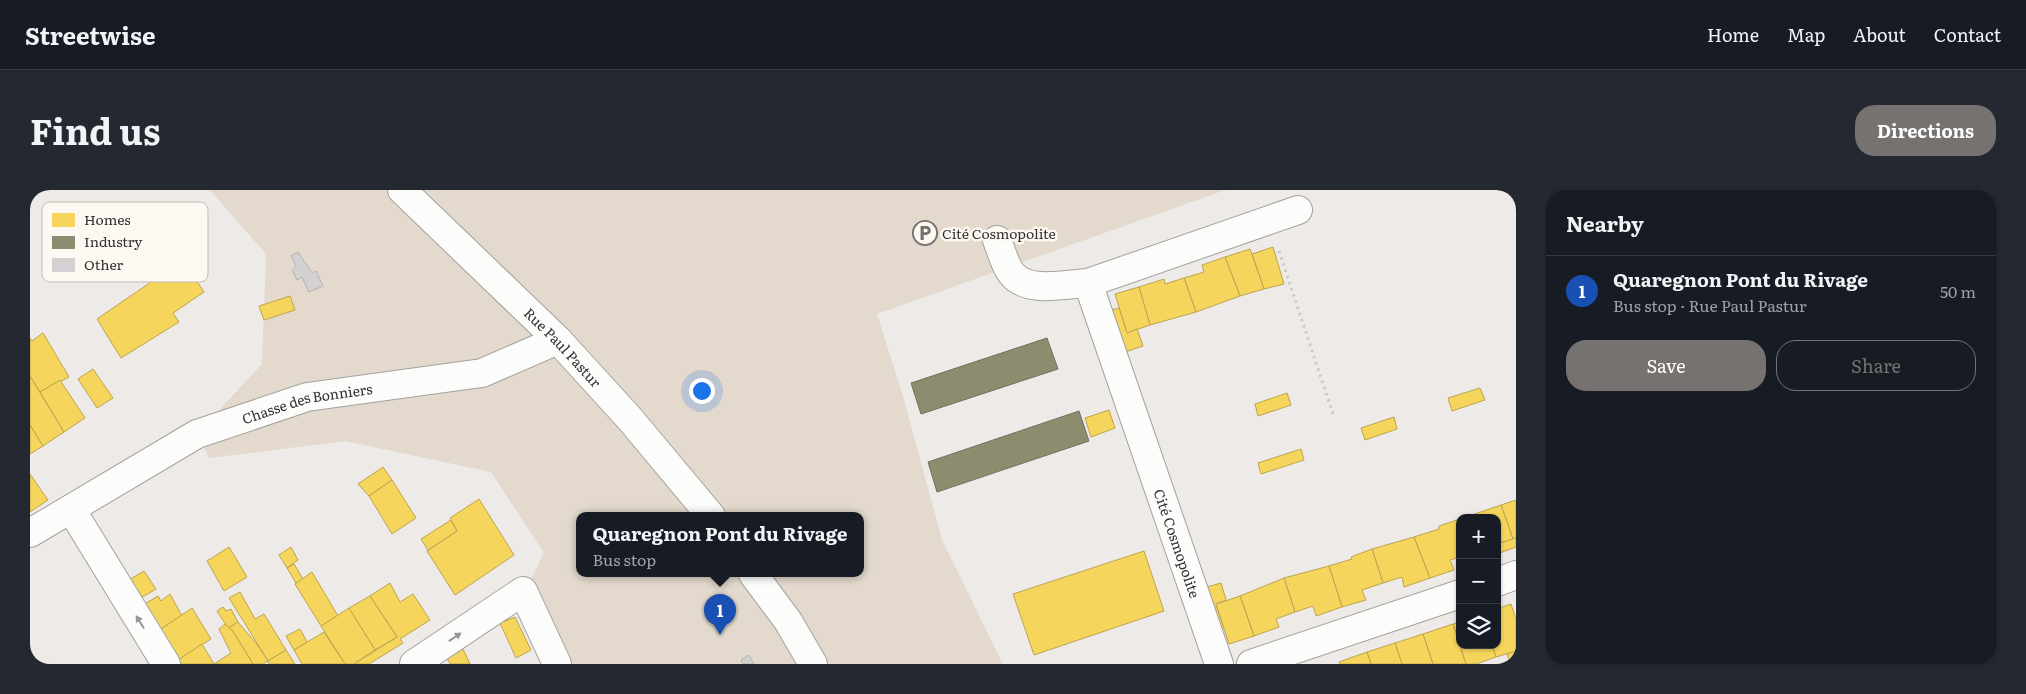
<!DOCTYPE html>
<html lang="en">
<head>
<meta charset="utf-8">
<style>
	body { margin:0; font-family:Literata,serif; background:#242831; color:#f1f3f6 }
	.controls { position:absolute; right:15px; bottom:15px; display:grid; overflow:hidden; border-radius:10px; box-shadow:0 1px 4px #0004 }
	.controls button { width:45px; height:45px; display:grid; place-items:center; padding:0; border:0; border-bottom:1px solid #363941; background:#171b24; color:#f1f3f6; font:25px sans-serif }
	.you { position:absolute; left:671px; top:200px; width:18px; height:18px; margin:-12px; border:4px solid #fff; border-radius:50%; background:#1a73e8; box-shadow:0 0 0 8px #1a73e833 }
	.badge { display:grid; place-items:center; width:32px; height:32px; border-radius:50%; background:#757270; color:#fff; font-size:16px; font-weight:700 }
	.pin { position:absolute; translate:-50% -41px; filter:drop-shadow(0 1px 2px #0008) }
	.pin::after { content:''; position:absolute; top:26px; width:18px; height:15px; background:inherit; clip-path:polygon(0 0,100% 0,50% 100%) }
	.popup { position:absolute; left:546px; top:322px; width:288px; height:65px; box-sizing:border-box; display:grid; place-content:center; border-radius:10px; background:#171b24; filter:drop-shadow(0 1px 4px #0005); font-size:16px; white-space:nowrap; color:#9ea1a6 }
	.popup b { font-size:19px; color:#f1f3f6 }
	.popup::after { content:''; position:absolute; left:50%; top:100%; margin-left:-10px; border:10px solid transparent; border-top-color:#171b24 }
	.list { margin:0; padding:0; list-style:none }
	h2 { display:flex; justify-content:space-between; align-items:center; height:65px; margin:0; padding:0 20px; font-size:21px }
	h2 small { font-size:16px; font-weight:400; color:#9ea1a6 }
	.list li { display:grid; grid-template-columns:32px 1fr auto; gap:15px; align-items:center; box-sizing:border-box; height:70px; padding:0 20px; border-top:1px solid #363941 }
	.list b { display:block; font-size:19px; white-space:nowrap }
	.list p { margin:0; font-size:16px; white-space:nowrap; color:#9ea1a6 }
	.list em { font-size:16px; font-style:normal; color:#9ea1a6 }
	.actions { display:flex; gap:10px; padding:15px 20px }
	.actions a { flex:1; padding:11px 0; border:1px solid #757270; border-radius:20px; text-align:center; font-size:18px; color:#757270 }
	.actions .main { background:#757270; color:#fff }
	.icon { flex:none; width:28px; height:28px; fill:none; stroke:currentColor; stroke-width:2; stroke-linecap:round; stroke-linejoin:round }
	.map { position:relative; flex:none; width:1486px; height:474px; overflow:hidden; border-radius:20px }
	header { display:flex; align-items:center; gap:30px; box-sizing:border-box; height:70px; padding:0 25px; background:#171b24; border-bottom:1px solid #363941 }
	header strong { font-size:24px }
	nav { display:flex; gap:28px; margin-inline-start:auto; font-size:18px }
	.intro { display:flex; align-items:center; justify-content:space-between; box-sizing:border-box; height:120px; padding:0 30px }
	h1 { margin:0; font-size:35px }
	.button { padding:12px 22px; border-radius:20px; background:#757270; color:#fff; font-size:18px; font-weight:700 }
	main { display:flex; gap:30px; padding:0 30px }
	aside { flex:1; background:#171b24; border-radius:20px; box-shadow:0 1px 4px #0004 }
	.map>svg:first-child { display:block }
	.green { fill:#e3d9cd; fill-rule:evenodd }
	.homes { fill:#f6d55c; stroke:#bca44f }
	.industry { fill:#8c8c6e; stroke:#72715b }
	.building { fill:#d3d1d1; stroke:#b5b2b3 }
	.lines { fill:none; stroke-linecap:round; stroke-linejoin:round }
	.minor-casing { stroke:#a4a2a0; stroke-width:30 }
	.major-casing { stroke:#a4a2a0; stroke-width:30 }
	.path { stroke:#cbcac9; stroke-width:3; stroke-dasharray:2.5 4; stroke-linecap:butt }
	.minor { stroke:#fcfcfb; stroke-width:28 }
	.major { stroke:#fcfcfb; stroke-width:28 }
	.oneway { fill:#989796 }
	.labels { text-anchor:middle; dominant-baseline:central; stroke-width:5; stroke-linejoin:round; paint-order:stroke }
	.poi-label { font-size:14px; fill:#343230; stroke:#fdf8f1; text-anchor:start }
	.street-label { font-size:14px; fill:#343230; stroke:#fdf8f1 }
	.key { fill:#fdf8f1; stroke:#c1bdb7; stroke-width:1 }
	.key-label { font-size:14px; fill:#343230 }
</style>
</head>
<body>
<header>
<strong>Streetwise</strong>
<nav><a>Home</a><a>Map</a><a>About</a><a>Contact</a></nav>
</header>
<div class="intro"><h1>Find us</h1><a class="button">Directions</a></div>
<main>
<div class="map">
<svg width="1486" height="474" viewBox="0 0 1486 474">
	<rect width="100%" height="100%" fill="#edeae7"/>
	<path class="green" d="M180,0H1195L847,124L873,206L912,350L973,474H541L498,395L514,363L461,282L315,251L179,268L167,244L232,174L236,64ZM550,326H830V384H550Z"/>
	<g class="homes">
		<polygon points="124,27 174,102 143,123 149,132 91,168 67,129 121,92 92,47"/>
		<polygon points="1243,57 1254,94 1234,99 1222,64"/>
		<polygon points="1220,59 1234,99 1210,106 1195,67"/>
		<polygon points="1195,67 1210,106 1166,122 1154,88 1174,82 1172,75"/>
		<polygon points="1154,88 1166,122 1120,135 1109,97 1134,89 1135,94"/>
		<polygon points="1109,97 1120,135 1097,143 1085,104"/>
		<polygon points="260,106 265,120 234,130 229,116"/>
		<polygon points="1089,118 1097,143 1107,139 1113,156 1092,163 1079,121"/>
		<polygon points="13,143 39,187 10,202 0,186 0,148 2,151"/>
		<polygon points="63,179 83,208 67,218 48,189"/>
		<polygon points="0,186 34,242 13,256 0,235"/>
		<polygon points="30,190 55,228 34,242 10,202"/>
		<polygon points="1450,198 1455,210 1422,221 1418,208"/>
		<polygon points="1257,203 1261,215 1228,226 1225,214"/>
		<polygon points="1079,220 1085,238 1061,247 1055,228"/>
		<polygon points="1364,227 1367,239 1335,250 1331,238"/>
		<polygon points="0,235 13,256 0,264"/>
		<polygon points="1271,259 1274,270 1231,284 1228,273"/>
		<polygon points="353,277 362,290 339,306 328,294"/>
		<polygon points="0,284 18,310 0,322"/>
		<polygon points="362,290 386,328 362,344 339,306"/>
		<polygon points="449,309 484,365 425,405 397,361 427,341 420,328"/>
		<polygon points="1486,310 1486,348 1483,349 1471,315"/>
		<polygon points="1471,315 1483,349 1467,354 1467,328 1433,328"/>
		<polygon points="1430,329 1430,367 1420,370 1424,380 1400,388 1384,347 1409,339 1409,336"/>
		<polygon points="421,330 427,341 398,360 391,349"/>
		<polygon points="1384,347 1400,388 1374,397 1372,387 1353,393 1342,359"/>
		<polygon points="1486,348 1486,357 1467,364 1467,354"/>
		<polygon points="199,357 217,387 194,401 177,371"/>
		<polygon points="261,357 268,370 257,378 249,365"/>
		<polygon points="1342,359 1353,393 1332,400 1336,410 1312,417 1299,376 1322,369 1321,367"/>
		<polygon points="1114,361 1134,421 1004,465 983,404"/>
		<polygon points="264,374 273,389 266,393 257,378"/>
		<polygon points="1299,376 1312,417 1286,426 1283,416 1265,422 1254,388"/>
		<polygon points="114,381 126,399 109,409 97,391"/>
		<polygon points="282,382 308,426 291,436 265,394"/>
		<polygon points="1254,388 1265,422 1246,429 1249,437 1224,446 1210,406"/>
		<polygon points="360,393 370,412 383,404 400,430 370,449 373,453 339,474 324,474 367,447 340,406"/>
		<polygon points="1191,393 1196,410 1186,414 1194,438 1184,441 1170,399"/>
		<polygon points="210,402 225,429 234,424 256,460 238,471 199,408"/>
		<polygon points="140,404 152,426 128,441 113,415 128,406 131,411"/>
		<polygon points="340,406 367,447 345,460 319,418"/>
		<polygon points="1210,406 1224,446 1199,454 1186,414"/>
		<polygon points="1481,414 1486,429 1486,461 1466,467 1462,455 1467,455 1467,419"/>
		<polygon points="193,417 196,421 201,419 208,432 198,438 187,421"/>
		<polygon points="162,418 181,449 148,470 128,441"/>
		<polygon points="319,418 345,460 324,474 315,474 291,436"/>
		<polygon points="485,427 501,460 486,468 470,433"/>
		<polygon points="208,432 229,457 238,471 233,474 223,474 202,440 198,438"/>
		<polygon points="1430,432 1430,455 1423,434"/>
		<polygon points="195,434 202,440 223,474 184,474 201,463 189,439"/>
		<polygon points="1423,434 1436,474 1403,474 1393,444"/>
		<polygon points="270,439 277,452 264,460 256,446"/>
		<polygon points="294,442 315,474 272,474 264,460"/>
		<polygon points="1393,444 1403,474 1372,474 1365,453"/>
		<polygon points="1365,453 1372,474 1341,474 1337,462"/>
		<polygon points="172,454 184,474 150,474 148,470"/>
		<polygon points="1430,455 1462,455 1466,467 1446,474 1436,474"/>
		<polygon points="433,459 440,474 420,474 417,468"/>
		<polygon points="256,460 265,474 239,474 238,471"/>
		<polygon points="1486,461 1486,473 1481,474 1477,464"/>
		<polygon points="1337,462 1341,474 1310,474 1309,472"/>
	</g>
	<g class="industry">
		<polygon points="1017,148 1028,179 891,224 881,193"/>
		<polygon points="1049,221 1059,251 907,302 898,272"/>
	</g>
	<g class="building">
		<polygon points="268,62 282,83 286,81 293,96 279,102 272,87 267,90 262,80 266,76 261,66"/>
		<polygon points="719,465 724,474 713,474 711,470"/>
	</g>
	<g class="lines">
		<defs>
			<g id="minor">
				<path id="s1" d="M967,50C971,60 974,71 979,80C994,105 1034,94 1058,93L1189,474"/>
				<polyline points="1058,93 1268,20"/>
				<polyline points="41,319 136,474"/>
				<path id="s2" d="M0,343L167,244L277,207L452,183L528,150"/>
				<polyline points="1467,392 1486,385"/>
				<polyline points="384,474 493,401 527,474"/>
				<polyline points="1221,474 1430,404"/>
			</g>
			<g id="major">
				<path id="s3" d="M372,0L528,150L600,229L681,326"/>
				<polyline points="723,384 758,431 783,474"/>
			</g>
		</defs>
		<use href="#minor" class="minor-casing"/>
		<use href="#major" class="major-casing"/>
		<polyline class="path" points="1249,61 1303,224"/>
		<use href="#minor" class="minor"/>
		<use href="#major" class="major"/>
	</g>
	<defs><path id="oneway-solid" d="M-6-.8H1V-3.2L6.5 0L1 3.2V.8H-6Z" transform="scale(1.25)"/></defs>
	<g class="oneway">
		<use href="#oneway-solid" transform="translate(110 432) rotate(-122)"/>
		<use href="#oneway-solid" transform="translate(425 447) rotate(-34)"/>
	</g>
	<defs>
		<symbol id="parking-ring" viewBox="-11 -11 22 22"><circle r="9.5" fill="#fdf8f1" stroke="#757270" stroke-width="1.5"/><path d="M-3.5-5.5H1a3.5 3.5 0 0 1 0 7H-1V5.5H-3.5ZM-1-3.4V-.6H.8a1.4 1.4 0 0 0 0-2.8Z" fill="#757270"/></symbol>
	</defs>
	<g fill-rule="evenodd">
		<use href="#parking-ring" x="881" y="29" width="28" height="28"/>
	</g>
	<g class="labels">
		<g class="poi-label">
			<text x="912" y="43">Cité Cosmopolite</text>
		</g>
		<g class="street-label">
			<text stroke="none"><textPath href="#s3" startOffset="225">Rue Paul Pastur</textPath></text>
			<text stroke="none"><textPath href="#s2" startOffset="309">Chasse des Bonniers</textPath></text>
			<text stroke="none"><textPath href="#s1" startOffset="392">Cité Cosmopolite</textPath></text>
		</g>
	</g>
	<rect x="12" y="12" width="166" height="80" rx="8" class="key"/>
	<rect x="22" y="23" width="23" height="14" fill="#f6d55c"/>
	<rect x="22" y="46" width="23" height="13" fill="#8c8c6e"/>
	<rect x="22" y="68" width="23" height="14" fill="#d3d1d1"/>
	<g class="key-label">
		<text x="54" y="35">Homes</text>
		<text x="54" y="57">Industry</text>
		<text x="54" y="80">Other</text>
	</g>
</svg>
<div class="controls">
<button>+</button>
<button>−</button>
<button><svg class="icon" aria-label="layers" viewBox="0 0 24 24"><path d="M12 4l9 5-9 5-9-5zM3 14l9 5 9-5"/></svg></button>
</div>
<div class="you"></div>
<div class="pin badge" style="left:690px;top:445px;background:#1a4fb4">1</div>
<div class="popup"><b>Quaregnon Pont du Rivage</b>Bus stop</div>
</div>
<aside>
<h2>Nearby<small></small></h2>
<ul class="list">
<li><span class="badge" style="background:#1a4fb4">1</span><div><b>Quaregnon Pont du Rivage</b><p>Bus stop · Rue Paul Pastur</p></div><em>50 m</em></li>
</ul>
<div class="actions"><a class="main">Save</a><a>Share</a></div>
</aside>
</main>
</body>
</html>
